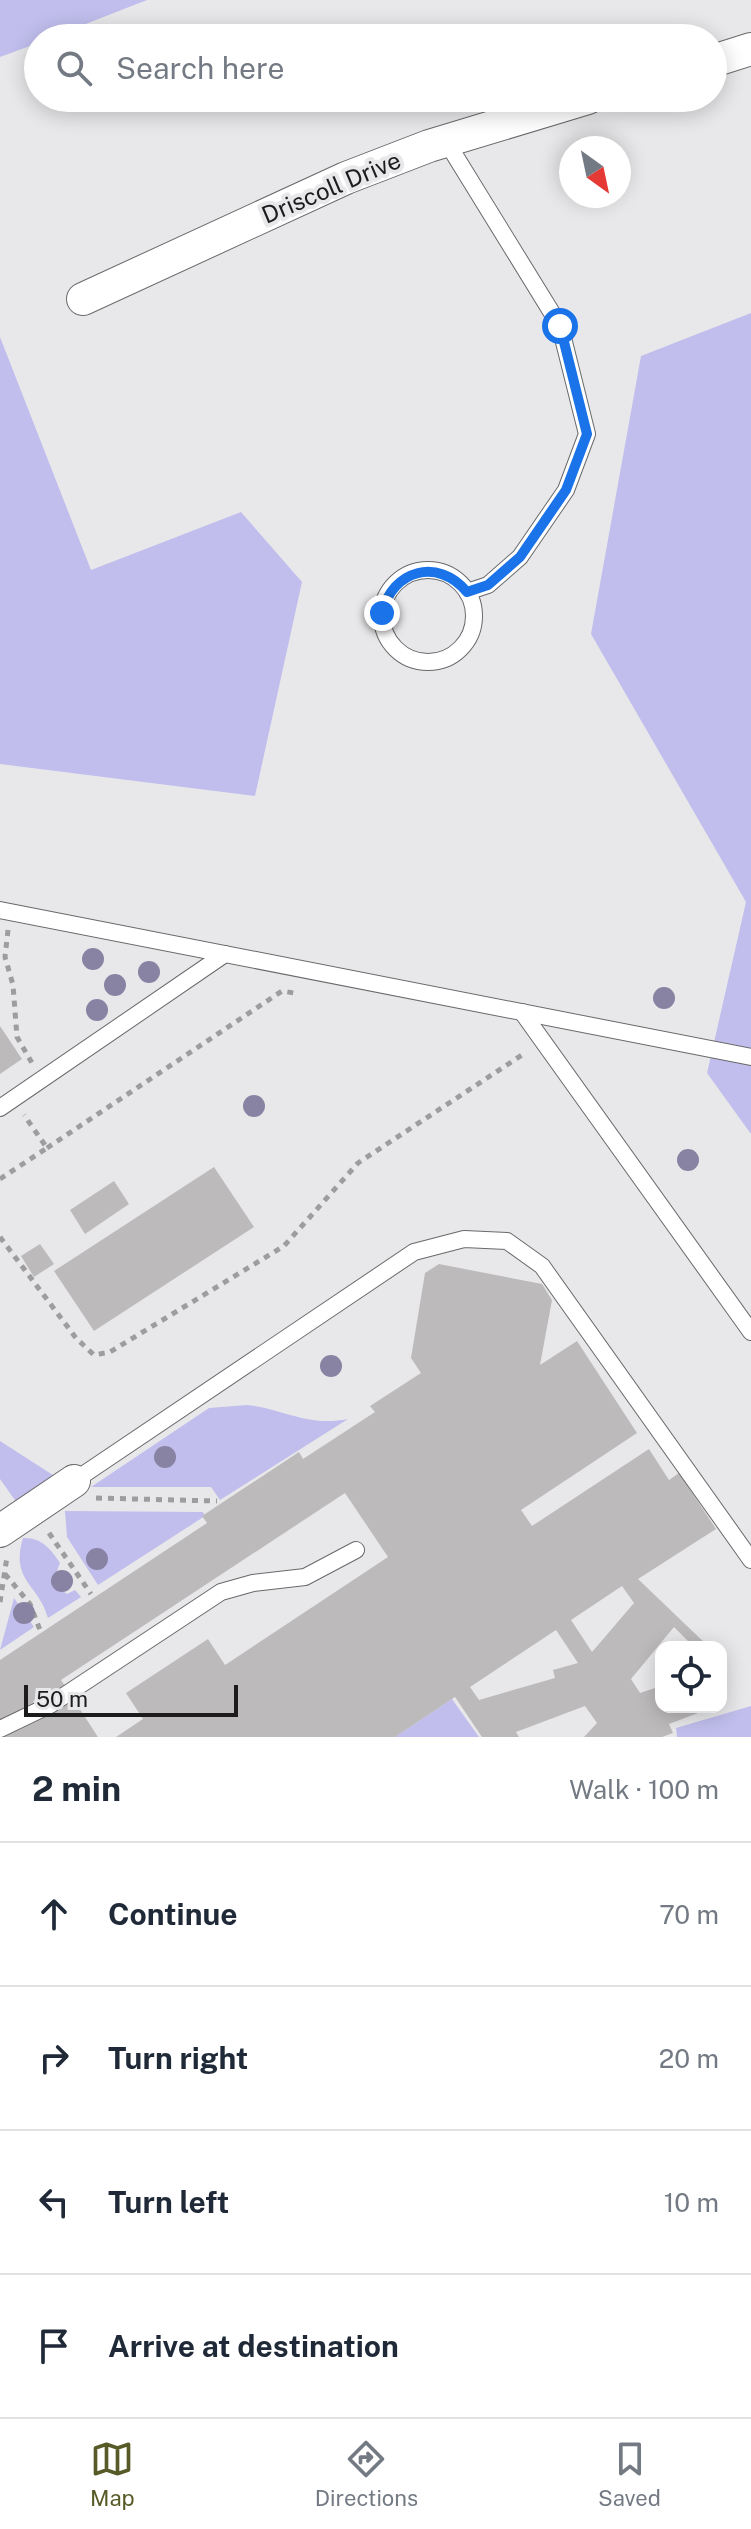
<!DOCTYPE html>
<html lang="en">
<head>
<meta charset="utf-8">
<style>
	body { margin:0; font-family:"Public Sans",sans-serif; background:#f6f6f7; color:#1f2937 }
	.controls { position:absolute; right:24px; bottom:24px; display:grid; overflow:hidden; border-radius:16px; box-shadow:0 4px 20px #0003 }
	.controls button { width:72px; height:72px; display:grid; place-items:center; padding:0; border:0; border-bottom:2px solid #e0e1e3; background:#fff; color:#1f2937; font:40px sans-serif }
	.compass { position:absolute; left:559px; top:136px; width:72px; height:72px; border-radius:50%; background:#fff; box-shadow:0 4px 20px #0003; rotate:147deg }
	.scale { position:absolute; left:24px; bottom:20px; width:214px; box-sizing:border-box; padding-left:8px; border:4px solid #1c1c1d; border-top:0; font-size:22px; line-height:28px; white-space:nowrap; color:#1c1c1d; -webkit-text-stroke:6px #e8e8ea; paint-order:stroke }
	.stop { position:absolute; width:24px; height:24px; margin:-18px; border:6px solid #1a73e8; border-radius:50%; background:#fff }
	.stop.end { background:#1a73e8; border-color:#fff; box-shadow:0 2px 8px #0008 }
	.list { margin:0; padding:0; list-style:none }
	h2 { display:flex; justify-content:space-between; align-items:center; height:104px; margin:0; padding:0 32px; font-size:34px }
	h2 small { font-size:26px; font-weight:400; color:#747a83 }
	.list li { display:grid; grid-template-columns:52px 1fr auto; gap:24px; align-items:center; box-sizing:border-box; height:144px; padding:0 32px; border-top:2px solid #e0e1e3 }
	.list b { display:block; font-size:30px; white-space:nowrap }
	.list em { font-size:26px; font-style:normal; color:#747a83 }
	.icon { flex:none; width:44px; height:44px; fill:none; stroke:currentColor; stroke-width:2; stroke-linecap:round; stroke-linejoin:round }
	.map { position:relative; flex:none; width:751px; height:1737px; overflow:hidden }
	.search { position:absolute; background:#fff; box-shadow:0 4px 20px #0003; left:24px; right:24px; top:24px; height:88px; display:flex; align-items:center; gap:20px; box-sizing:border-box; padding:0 28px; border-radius:44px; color:#747a83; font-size:30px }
	.sheet { height:680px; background:#fff }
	nav { display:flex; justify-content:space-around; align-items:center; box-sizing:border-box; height:112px; border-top:2px solid #e0e1e3; background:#fff; font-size:22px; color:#747a83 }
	nav a { display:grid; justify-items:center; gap:4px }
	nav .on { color:#585b28 }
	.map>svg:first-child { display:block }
	.green { fill:#c1beed }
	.building { fill:#bdbabb; fill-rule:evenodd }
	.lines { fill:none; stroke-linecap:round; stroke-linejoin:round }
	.service-casing { stroke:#69696b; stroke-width:18 }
	.minor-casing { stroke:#69696b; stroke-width:34 }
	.path { stroke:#9d9d9e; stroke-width:5; stroke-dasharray:6 6; stroke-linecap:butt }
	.service { stroke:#fff; stroke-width:16 }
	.minor { stroke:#fff; stroke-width:32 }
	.tree { fill:#8882a3 }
	.route { stroke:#1a73e8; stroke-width:10 }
	.labels { text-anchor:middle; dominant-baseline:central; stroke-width:8; stroke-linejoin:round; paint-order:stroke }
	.street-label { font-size:24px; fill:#1c1c1d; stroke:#e8e8ea }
</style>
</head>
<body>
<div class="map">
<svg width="751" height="1737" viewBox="0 0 751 1737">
	<rect width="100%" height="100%" fill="#e8e8ea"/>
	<g class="green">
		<polygon points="0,0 147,0 50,38 38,38 38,43 0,57"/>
		<polygon points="751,313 751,1134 707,1073 746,902 591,634 641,356"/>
		<polygon points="0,337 91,570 241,512 302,582 255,796 0,764"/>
		<path d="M247,1405C285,1409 307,1427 348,1419L220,1500L211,1487H91L209,1408Z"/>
		<polygon points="0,1441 56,1477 17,1503 0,1479"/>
		<polygon points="65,1511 203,1512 205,1516 98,1585 67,1537"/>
		<path d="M23,1538C41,1537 51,1549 60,1563L54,1578L57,1587L67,1594L75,1590L81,1597L48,1618C39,1584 10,1581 23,1538Z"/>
		<polygon points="14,1598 34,1627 0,1650"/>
		<polygon points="452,1699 479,1737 395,1737"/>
		<polygon points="751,1706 751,1737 677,1737 676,1728"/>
	</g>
	<g class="building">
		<polygon points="0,1026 22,1059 0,1074"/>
		<polygon points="214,1167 254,1227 94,1331 54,1271"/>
		<polygon points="114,1181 129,1204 85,1234 70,1210"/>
		<polygon points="40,1244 54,1264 34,1277 21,1256"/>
		<path d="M439,1264L542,1284L552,1300L540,1365L577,1341L637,1433L521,1510L532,1526L649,1449L669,1480L679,1473L716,1529L638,1579L709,1647H694L674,1627L631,1679L640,1693L661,1686V1707H714L669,1724L673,1733L662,1737H584L597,1723L585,1706L516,1732L519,1737H482L455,1697L395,1737H116L143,1719L126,1693L208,1639L225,1665L388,1557L345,1493L61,1680L98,1737H0V1660L207,1523L202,1516L299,1452L303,1459L375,1412L370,1406L421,1373L411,1358L425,1273ZM622,1586L634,1603L592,1652L571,1620ZM556,1630L578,1663L553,1670L555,1678L479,1700L470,1687Z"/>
	</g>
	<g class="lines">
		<defs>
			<g id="service">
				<polyline points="446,141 560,326 587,434 566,490 520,557 488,585 467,592"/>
				<circle cx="428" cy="616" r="46"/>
				<polyline points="0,910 751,1057"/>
				<polyline points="522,1012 751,1332"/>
				<polyline points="0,1108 225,954"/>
				<polyline points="74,1481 414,1252 464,1239 507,1241 542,1266 751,1560"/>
				<polyline points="0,1729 50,1705 221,1592 253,1583 305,1577 356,1550"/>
			</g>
			<g id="minor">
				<polyline points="713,61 751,49"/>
				<polyline points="83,299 346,178 429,146 588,98"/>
				<polyline points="0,1531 74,1481"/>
			</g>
		</defs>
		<use href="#service" class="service-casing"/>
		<use href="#minor" class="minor-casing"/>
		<g class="path">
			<polyline points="8,930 5,957 13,985 17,1037 32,1063"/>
			<polyline points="47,1148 282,991 294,993"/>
			<polyline points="0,1179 47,1148 24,1115"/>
			<polyline points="0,1237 76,1338 94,1355 110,1352 284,1246 358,1163 525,1053"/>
			<polyline points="96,1498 217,1501"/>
			<polyline points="49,1533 91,1594"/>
			<polyline points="5,1574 30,1604 40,1630"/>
			<polyline points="0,1602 7,1557"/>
		</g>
		<use href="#service" class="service"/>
		<use href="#minor" class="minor"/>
	</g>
	<g class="tree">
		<circle cx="93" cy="959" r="11"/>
		<circle cx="149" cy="972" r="11"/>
		<circle cx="115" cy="985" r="11"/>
		<circle cx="664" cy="998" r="11"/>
		<circle cx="97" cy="1010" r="11"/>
		<circle cx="254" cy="1106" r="11"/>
		<circle cx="688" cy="1160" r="11"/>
		<circle cx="331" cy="1366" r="11"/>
		<circle cx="165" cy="1457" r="11"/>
		<circle cx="97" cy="1559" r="11"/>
		<circle cx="62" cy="1581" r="11"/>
		<circle cx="24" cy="1613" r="11"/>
	</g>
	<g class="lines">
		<path class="route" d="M382,613C392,570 438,557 467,592L488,585L520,557L566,490L587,434L560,326"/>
	</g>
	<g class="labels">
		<g class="street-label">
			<text transform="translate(331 187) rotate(-23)">Driscoll Drive</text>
		</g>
	</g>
</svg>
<div class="controls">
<button><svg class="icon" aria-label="locate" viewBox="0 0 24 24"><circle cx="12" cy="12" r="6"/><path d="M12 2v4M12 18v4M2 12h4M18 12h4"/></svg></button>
</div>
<svg class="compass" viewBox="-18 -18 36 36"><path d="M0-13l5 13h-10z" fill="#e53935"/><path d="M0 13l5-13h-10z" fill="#747a83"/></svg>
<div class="scale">50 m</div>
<div class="stop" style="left:560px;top:326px"></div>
<div class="stop end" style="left:382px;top:613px"></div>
<div class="search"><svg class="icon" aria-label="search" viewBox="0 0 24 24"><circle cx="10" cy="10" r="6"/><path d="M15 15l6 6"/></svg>Search here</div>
</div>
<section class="sheet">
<h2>2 min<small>Walk · 100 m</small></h2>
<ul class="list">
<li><svg class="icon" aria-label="ahead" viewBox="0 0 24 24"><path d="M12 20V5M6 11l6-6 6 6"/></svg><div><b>Continue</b></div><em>70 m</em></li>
<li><svg class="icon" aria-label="right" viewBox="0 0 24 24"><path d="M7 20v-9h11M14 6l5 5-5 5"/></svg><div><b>Turn right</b></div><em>20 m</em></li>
<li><svg class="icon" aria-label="left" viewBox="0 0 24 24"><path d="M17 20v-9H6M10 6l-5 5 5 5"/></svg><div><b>Turn left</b></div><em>10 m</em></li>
<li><svg class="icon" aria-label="arrive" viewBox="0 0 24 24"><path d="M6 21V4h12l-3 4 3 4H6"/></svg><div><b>Arrive at destination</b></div></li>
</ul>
</section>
<nav>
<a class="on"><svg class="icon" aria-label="map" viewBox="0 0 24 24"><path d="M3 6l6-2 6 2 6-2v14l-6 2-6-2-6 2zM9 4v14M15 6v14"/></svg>Map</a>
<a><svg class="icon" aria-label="directions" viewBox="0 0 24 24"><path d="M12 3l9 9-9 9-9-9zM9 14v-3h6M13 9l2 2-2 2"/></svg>Directions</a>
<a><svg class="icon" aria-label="saved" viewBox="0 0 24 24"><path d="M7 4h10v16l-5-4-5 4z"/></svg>Saved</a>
</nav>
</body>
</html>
